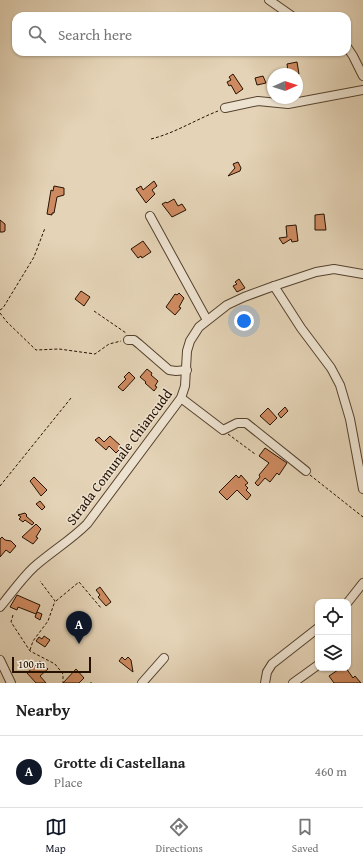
<!DOCTYPE html>
<html lang="en">
<head>
<meta charset="utf-8">
<style>
	body { margin:0; font-family:"Gentium Book Plus",serif; background:#f6f6f6; color:#222 }
	.controls { position:absolute; right:12px; bottom:12px; display:grid; overflow:hidden; border-radius:8px; box-shadow:0 1px 3px #0004 }
	.controls button { width:36px; height:36px; display:grid; place-items:center; padding:0; border:0; border-bottom:1px solid #e0e0e0; background:#fff; color:#222; font:20px sans-serif }
	.compass { position:absolute; left:267px; top:68px; width:36px; height:36px; border-radius:50%; background:#fff; box-shadow:0 1px 3px #0004; rotate:87deg }
	.scale { position:absolute; left:12px; bottom:10px; width:79px; box-sizing:border-box; padding-left:4px; border:2px solid #251100; border-top:0; font-size:11px; line-height:14px; white-space:nowrap; color:#251100; -webkit-text-stroke:3px #ede2d0; paint-order:stroke }
	.you { position:absolute; left:244px; top:321px; width:14px; height:14px; margin:-10px; border:3px solid #fff; border-radius:50%; background:#1a73e8; box-shadow:0 0 0 6px #1a73e833 }
	.badge { display:grid; place-items:center; width:26px; height:26px; border-radius:50%; background:#111827; color:#fff; font-size:13px; font-weight:700 }
	.pin { position:absolute; translate:-50% -33px; filter:drop-shadow(0 1px 2px #0008) }
	.pin::after { content:''; position:absolute; top:21px; width:14px; height:12px; background:inherit; clip-path:polygon(0 0,100% 0,50% 100%) }
	.list { margin:0; padding:0; list-style:none }
	h2 { display:flex; justify-content:space-between; align-items:center; height:52px; margin:0; padding:0 16px; font-size:17px }
	h2 small { font-size:13px; font-weight:400; color:#767676 }
	.list li { display:grid; grid-template-columns:26px 1fr auto; gap:12px; align-items:center; box-sizing:border-box; height:72px; padding:0 16px; border-top:1px solid #e0e0e0 }
	.list b { display:block; font-size:15px; white-space:nowrap }
	.list p { margin:0; font-size:13px; white-space:nowrap; color:#767676 }
	.list em { font-size:13px; font-style:normal; color:#767676 }
	.icon { flex:none; width:22px; height:22px; fill:none; stroke:currentColor; stroke-width:2; stroke-linecap:round; stroke-linejoin:round }
	.map { position:relative; flex:none; width:363px; height:683px; overflow:hidden }
	.search { position:absolute; background:#fff; box-shadow:0 1px 3px #0004; left:12px; right:12px; top:12px; height:44px; display:flex; align-items:center; gap:10px; box-sizing:border-box; padding:0 14px; border-radius:12px; color:#767676; font-size:15px }
	.sheet { height:124px; background:#fff }
	nav { display:flex; justify-content:space-around; align-items:center; box-sizing:border-box; height:56px; border-top:1px solid #e0e0e0; background:#fff; font-size:11px; color:#767676 }
	nav a { display:grid; justify-items:center; gap:2px }
	nav .on { color:#111827 }
	.map>svg:first-child { display:block }
	.building { fill:#ce8a60; stroke:#251100 }
	.lines { fill:none; stroke-linecap:round; stroke-linejoin:round }
	.minor-casing { stroke:#55422e; stroke-width:10 }
	.path { stroke:#251100; stroke-width:1; stroke-dasharray:3 2; stroke-linecap:butt }
	.minor { stroke:#ede2d0; stroke-width:8 }
	.labels { text-anchor:middle; dominant-baseline:central; stroke-width:3; stroke-linejoin:round; paint-order:stroke }
	.street-label { font-size:14px; fill:#251100; stroke:#ede2d0 }
</style>
</head>
<body>
<div class="map">
<svg width="363" height="683" viewBox="0 0 363 683">
	<rect width="100%" height="100%" fill="#e4d3b6"/>
	<filter id="stains"><feTurbulence type="fractalNoise" baseFrequency=".005" numOctaves="4"/><feColorMatrix values="0 0 0 0 .2 0 0 0 0 .09 0 0 0 0 .02 0 0 0 .5 -.17"/></filter>
	<radialGradient id="worn" r=".72"><stop offset=".6" stop-color="#630" stop-opacity="0"/><stop offset="1" stop-color="#630" stop-opacity=".3"/></radialGradient>
	<g class="building">
		<polygon points="297,62 299,74 291,74 291,71 288,72 287,64"/>
		<polygon points="233,74 243,89 236,94 231,85 229,86 227,82 231,80 229,77"/>
		<polygon points="263,76 266,83 257,85 255,78"/>
		<polygon points="238,162 241,168 240,171 228,176 235,168 233,164"/>
		<polygon points="154,181 157,186 152,190 155,194 146,203 136,189 141,186 143,190"/>
		<polygon points="54,186 64,188 64,195 57,197 54,213 52,213 52,215 47,214 51,190 53,191"/>
		<polygon points="174,199 178,206 182,204 186,210 172,217 162,204 166,202 167,203"/>
		<polygon points="324,214 326,230 315,230 315,215"/>
		<polygon points="0,220 5,224 5,231 3,232 0,232"/>
		<polygon points="296,225 298,241 292,242 291,239 283,244 279,238 287,237 286,226"/>
		<polygon points="143,241 151,252 142,258 141,256 138,258 131,249"/>
		<polygon points="239,279 245,288 237,292 233,286 237,284 235,282"/>
		<polygon points="81,291 90,297 84,306 75,299"/>
		<polygon points="179,293 184,298 179,307 181,308 175,315 166,307 175,294 177,295"/>
		<polygon points="147,369 152,373 151,375 158,381 155,386 157,387 154,391 145,383 146,382 140,377"/>
		<polygon points="129,372 135,378 123,391 118,387 126,379 124,377"/>
		<polygon points="285,407 288,411 281,418 278,414"/>
		<polygon points="268,408 277,418 270,425 260,416"/>
		<polygon points="110,436 122,447 116,453 109,446 106,450 95,440 99,437 104,442"/>
		<polygon points="265,448 287,463 279,475 277,473 270,482 265,478 258,486 255,483 260,477 259,475 269,463 259,456"/>
		<polygon points="236,475 239,478 241,475 248,483 245,485 248,488 246,490 251,495 247,500 237,490 227,500 219,492"/>
		<polygon points="34,477 47,490 41,496 30,481"/>
		<polygon points="40,501 45,507 42,510 36,504"/>
		<polygon points="25,513 27,515 26,516 34,523 32,525 25,520 23,522 19,519 21,517 18,515"/>
		<polygon points="36,524 41,529 36,537 38,538 33,544 22,537"/>
		<polygon points="2,537 5,540 11,541 16,546 10,553 6,550 0,557 0,539"/>
		<polygon points="100,587 111,602 106,606 98,597 100,595 96,590"/>
		<polygon points="17,595 40,605 36,614 18,607 17,610 10,607"/>
		<polygon points="37,612 42,614 40,620 35,617"/>
		<polygon points="44,636 50,640 45,647 36,641 39,637 42,639"/>
		<polygon points="122,657 125,660 128,657 131,660 133,672 119,661"/>
		<polygon points="40,661 48,669 40,676 46,683 36,683 27,673"/>
		<polygon points="341,668 346,668 353,678 355,676 361,683 334,683 329,676"/>
		<polygon points="76,669 84,678 79,683 63,683"/>
	</g>
	<g class="lines">
		<defs>
			<g id="minor">
				<polyline points="269,0 292,16"/>
				<polyline points="347,47 353,56 363,76"/>
				<polyline points="225,108 258,101 288,104 363,90"/>
				<polyline points="150,216 207,320"/>
				<polyline points="274,286 301,328 331,368 340,385 350,419 363,489"/>
				<polyline points="128,340 134,340 139,344 169,370 176,371 187,370"/>
				<polyline points="181,398 223,430 237,423 246,423 306,471"/>
				<polyline points="348,602 363,583"/>
				<path d="M0,607C11,594 22,578 34,567C51,552 71,540 87,524L181,398L185,386L187,351L190,341L199,327L227,305L244,297L274,286L316,272L334,269L363,274"/>
				<polyline points="0,660 11,683"/>
				<polyline points="142,683 164,658"/>
				<polyline points="265,683 267,672 272,664 318,628"/>
				<polyline points="293,683 318,665"/>
			</g>
		</defs>
		<use href="#minor" class="minor-casing"/>
		<g class="path">
			<path d="M151,139C175,133 195,120 218,111"/>
			<polyline points="0,310 3,308 34,257 45,228"/>
			<polyline points="94,311 126,333"/>
			<polyline points="0,313 7,322 36,350 59,349 95,354 109,344 121,341"/>
			<polyline points="228,434 255,454"/>
			<polyline points="310,475 363,517"/>
			<polyline points="0,486 71,398"/>
			<polyline points="56,601 79,582 101,608"/>
			<polyline points="13,615 11,622 30,651 55,664 63,674 63,683"/>
			<polyline points="30,650 33,641 48,621 55,601 40,581"/>
			<polyline points="91,683 91,682"/>
		</g>
		<use href="#minor" class="minor"/>
	</g>
	<g class="labels">
		<g class="street-label">
			<text transform="translate(119 457) rotate(-53)">Strada Comunale Chiancudd</text>
		</g>
	</g>
	<rect width="100%" height="100%" filter="url(#stains)"/>
	<rect width="100%" height="100%" fill="url(#worn)"/>
</svg>
<div class="controls">
<button><svg class="icon" aria-label="locate" viewBox="0 0 24 24"><circle cx="12" cy="12" r="6"/><path d="M12 2v4M12 18v4M2 12h4M18 12h4"/></svg></button>
<button><svg class="icon" aria-label="layers" viewBox="0 0 24 24"><path d="M12 4l9 5-9 5-9-5zM3 14l9 5 9-5"/></svg></button>
</div>
<svg class="compass" viewBox="-18 -18 36 36"><path d="M0-13l5 13h-10z" fill="#e53935"/><path d="M0 13l5-13h-10z" fill="#767676"/></svg>
<div class="scale">100 m</div>
<div class="you"></div>
<div class="pin badge" style="left:79px;top:644px">A</div>
<div class="search"><svg class="icon" aria-label="search" viewBox="0 0 24 24"><circle cx="10" cy="10" r="6"/><path d="M15 15l6 6"/></svg>Search here</div>
</div>
<section class="sheet">
<h2>Nearby<small></small></h2>
<ul class="list">
<li><span class="badge">A</span><div><b>Grotte di Castellana</b><p>Place</p></div><em>460 m</em></li>
</ul>
</section>
<nav>
<a class="on"><svg class="icon" aria-label="map" viewBox="0 0 24 24"><path d="M3 6l6-2 6 2 6-2v14l-6 2-6-2-6 2zM9 4v14M15 6v14"/></svg>Map</a>
<a><svg class="icon" aria-label="directions" viewBox="0 0 24 24"><path d="M12 3l9 9-9 9-9-9zM9 14v-3h6M13 9l2 2-2 2"/></svg>Directions</a>
<a><svg class="icon" aria-label="saved" viewBox="0 0 24 24"><path d="M7 4h10v16l-5-4-5 4z"/></svg>Saved</a>
</nav>
</body>
</html>
